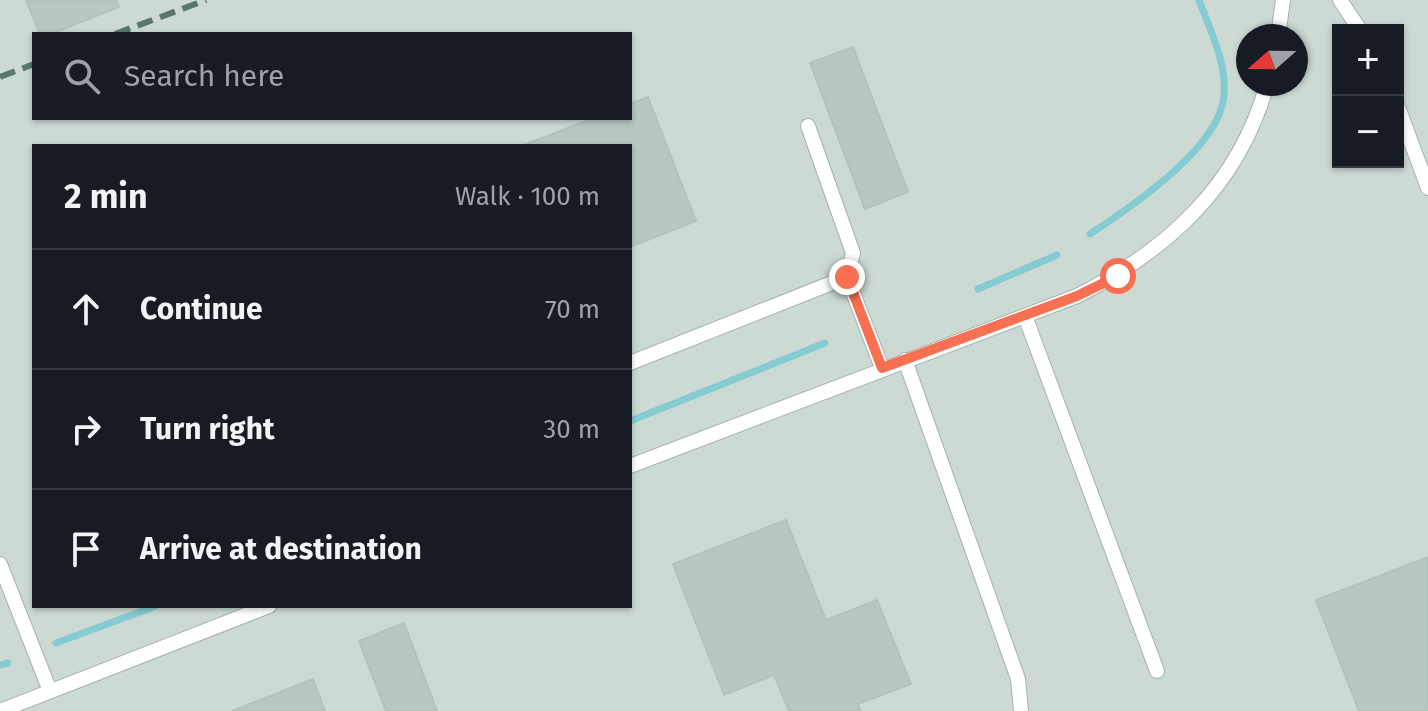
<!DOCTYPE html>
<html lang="en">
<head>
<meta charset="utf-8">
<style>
	body { margin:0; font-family:"Fira Sans",sans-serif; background:#20242c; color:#f1f3f6 }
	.controls { position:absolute; right:24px; top:24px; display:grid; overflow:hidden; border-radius:0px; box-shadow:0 2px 6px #0004 }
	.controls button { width:72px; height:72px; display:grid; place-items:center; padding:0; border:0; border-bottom:2px solid #363941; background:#171b24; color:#f1f3f6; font:40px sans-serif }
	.compass { position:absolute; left:1236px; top:24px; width:72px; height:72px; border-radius:50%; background:#171b24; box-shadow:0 2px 6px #0004; rotate:250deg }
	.stop { position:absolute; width:24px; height:24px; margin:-18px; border:6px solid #f67051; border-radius:50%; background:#fff }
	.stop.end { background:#f67051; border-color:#fff; box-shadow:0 2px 8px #0008 }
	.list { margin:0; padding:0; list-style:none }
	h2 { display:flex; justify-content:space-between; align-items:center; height:104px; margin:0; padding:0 32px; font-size:34px }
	h2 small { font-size:26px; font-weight:400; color:#9ea1a6 }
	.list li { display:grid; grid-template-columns:52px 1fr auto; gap:24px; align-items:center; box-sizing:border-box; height:120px; padding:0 32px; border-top:2px solid #363941 }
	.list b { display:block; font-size:30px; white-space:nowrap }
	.list em { font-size:26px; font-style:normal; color:#9ea1a6 }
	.icon { flex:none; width:44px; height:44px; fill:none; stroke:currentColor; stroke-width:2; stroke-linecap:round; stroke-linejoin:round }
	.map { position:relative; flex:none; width:1428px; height:711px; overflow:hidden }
	.search { position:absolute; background:#171b24; box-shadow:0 2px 6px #0004; left:32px; top:32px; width:600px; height:88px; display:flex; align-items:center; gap:20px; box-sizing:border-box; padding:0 28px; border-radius:0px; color:#9ea1a6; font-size:30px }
	.panel { position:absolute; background:#171b24; box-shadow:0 2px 6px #0004; left:32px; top:144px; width:600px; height:464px; border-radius:0px }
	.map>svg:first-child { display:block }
	.built { fill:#cddad4; fill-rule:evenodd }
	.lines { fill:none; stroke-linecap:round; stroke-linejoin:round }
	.stream { stroke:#84cbd2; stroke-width:7 }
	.building { fill:#b7c8c0; stroke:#b1c4bb; stroke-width:2 }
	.service-casing { stroke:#a2b3ac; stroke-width:16 }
	.service { stroke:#fff; stroke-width:14 }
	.rail { stroke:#5a776d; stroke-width:6; stroke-dasharray:16 8; stroke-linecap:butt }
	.route { stroke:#f67051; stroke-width:10 }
</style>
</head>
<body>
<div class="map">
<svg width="1428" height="711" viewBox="0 0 1428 711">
	<rect width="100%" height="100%" fill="#dfebe5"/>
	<path class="built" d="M0,0H1428V711H0ZM1338,30H1398V162H1338ZM34,34H630V118H34ZM1248,36H1296V84H1248ZM34,146H630V606H34Z"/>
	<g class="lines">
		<g class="stream">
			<path d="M1090,234C1130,208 1221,147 1224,95C1227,63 1210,30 1199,0"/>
			<polyline points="978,289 1057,255"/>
			<polyline points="630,421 825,343"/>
			<polyline points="56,643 156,606"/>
			<polyline points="0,665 8,663"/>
		</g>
	</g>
	<g class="building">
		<polygon points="26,0 116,0 119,7 51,34 40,34"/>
		<polygon points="853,47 908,192 865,209 810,63"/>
		<polygon points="648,97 696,221 630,247 630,146 521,146 594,118 630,118 630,104"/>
		<polygon points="786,520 826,620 877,600 911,684 858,704 861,711 789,711 774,675 724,695 673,564"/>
		<polygon points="1428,557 1428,711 1359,711 1316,600"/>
		<polygon points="404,623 437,711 386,711 359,641"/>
		<polygon points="313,679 325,711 232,711"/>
	</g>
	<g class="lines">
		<defs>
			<g id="service">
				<polyline points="1340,0 1360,30"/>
				<polyline points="1278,36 1283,0"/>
				<polyline points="1398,107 1428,188"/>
				<polyline points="808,126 853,253 847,277"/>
				<polyline points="1025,316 1157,671"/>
				<polyline points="905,360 1018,679 1021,711"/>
				<polyline points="630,363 847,277 882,368"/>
				<path d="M630,466L1077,296C1168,250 1239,185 1267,84"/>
				<polyline points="0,564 50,691"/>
				<polyline points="0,711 269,606"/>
			</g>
		</defs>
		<use href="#service" class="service-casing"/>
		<use href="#service" class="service"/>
		<g class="rail">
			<polyline points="115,34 206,0"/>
			<polyline points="0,77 34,64"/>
		</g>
	</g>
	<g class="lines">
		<polyline class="route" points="847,277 882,368 1077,296 1118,276"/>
	</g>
</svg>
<div class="controls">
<button>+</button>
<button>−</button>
</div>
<svg class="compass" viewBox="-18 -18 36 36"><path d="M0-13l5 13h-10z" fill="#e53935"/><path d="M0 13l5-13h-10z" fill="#9ea1a6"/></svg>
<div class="stop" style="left:1118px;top:276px"></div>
<div class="stop end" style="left:847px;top:277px"></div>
<div class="search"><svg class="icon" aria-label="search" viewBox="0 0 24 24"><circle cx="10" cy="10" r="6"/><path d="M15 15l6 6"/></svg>Search here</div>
<section class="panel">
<h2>2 min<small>Walk · 100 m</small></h2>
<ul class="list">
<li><svg class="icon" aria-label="ahead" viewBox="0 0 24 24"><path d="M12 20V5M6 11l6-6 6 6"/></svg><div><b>Continue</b></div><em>70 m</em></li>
<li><svg class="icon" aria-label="right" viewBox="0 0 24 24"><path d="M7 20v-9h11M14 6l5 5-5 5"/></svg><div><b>Turn right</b></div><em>30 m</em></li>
<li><svg class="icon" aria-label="arrive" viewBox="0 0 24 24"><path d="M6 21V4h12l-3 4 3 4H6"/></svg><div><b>Arrive at destination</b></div></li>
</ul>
</section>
</div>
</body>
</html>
